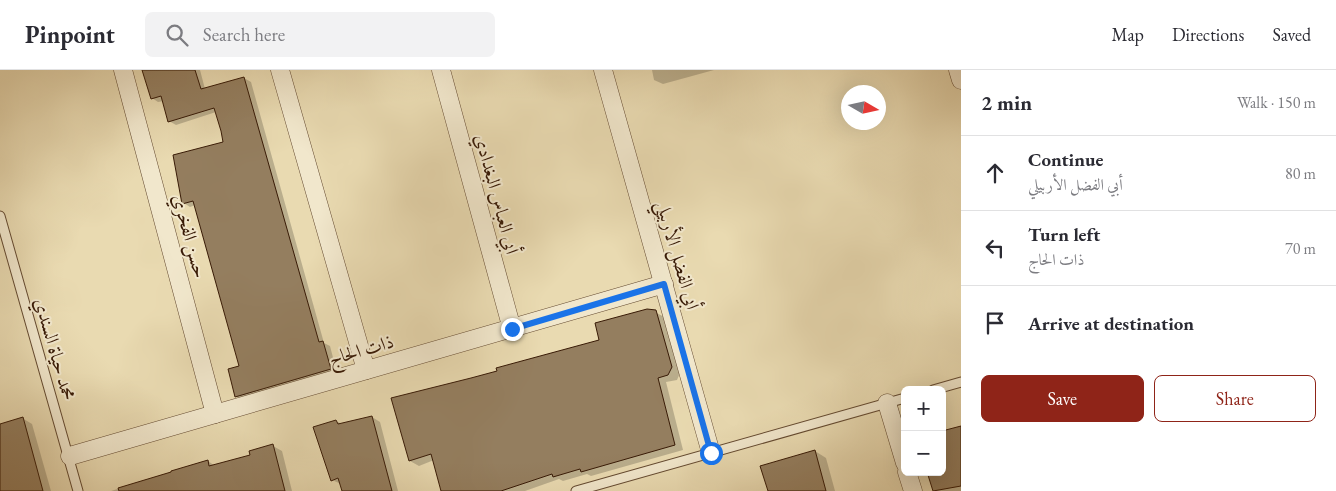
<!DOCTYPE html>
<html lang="en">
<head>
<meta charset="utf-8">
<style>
	body { margin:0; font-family:"EB Garamond",Amiri,serif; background:#f2f2f3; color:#2b2b33 }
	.controls { position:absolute; right:15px; bottom:15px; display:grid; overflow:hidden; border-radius:8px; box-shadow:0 5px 20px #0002 }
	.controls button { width:45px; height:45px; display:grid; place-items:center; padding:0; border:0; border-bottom:1px solid #e1e1e2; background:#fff; color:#2b2b33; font:25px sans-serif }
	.compass { position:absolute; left:841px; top:15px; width:45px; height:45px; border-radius:50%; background:#fff; box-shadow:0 5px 20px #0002; rotate:99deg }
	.stop { position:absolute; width:15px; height:15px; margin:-11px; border:4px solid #1a73e8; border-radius:50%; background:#fff }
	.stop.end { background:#1a73e8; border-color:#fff; box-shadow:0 1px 5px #0008 }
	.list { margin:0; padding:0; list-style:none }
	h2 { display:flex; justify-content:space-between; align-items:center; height:65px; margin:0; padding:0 20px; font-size:21px }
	h2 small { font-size:16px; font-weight:400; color:#7c7c81 }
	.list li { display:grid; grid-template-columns:32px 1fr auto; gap:15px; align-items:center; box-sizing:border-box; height:75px; padding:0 20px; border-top:1px solid #e1e1e2 }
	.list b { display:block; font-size:19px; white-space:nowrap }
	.list p { margin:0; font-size:16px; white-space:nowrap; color:#7c7c81 }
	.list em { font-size:16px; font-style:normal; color:#7c7c81 }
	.actions { display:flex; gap:10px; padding:15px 20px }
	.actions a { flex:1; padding:11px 0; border:1px solid #8f2418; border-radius:8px; text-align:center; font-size:18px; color:#8f2418 }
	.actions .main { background:#8f2418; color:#fff }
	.icon { flex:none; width:28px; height:28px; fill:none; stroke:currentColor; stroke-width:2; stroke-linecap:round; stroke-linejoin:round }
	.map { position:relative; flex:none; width:961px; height:421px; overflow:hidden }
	header { display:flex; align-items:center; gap:30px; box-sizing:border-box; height:70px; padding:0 25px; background:#fff; border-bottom:1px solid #e1e1e2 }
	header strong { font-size:24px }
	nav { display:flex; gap:28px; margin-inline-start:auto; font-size:18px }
	.search { width:350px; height:45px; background:#f2f2f3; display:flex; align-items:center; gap:12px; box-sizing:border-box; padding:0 18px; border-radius:8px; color:#7c7c81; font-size:19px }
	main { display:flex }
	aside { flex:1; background:#fff }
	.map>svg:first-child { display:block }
	.shadow { fill:#0003 }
	.building { fill:#947e5f; stroke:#381a06 }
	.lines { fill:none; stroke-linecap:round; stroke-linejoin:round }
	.service-casing { stroke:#644a31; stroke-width:11 }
	.minor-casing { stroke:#644a31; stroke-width:19 }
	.service { stroke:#f1e7cc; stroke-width:9 }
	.minor { stroke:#f1e7cc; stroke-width:18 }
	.route { stroke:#1a73e8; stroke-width:6 }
	.labels { text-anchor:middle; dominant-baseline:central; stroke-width:4; stroke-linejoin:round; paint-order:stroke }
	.street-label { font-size:19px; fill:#381a06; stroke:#f1e7cc }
</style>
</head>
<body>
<header>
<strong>Pinpoint</strong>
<div class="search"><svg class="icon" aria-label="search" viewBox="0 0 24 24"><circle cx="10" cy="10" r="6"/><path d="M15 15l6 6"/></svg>Search here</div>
<nav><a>Map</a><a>Directions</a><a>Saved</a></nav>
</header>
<main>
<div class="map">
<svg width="961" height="421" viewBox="0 0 961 421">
	<rect width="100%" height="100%" fill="#e9dab1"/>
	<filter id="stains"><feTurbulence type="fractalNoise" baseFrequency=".004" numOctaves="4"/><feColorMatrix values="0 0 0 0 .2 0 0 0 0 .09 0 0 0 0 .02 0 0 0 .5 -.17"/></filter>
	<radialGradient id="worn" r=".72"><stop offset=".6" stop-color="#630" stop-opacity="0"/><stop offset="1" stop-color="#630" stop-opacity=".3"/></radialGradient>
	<g class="shadow">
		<polygon points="143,0 200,0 205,19 244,8 251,12 324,273 330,276 337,303 243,330 236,326 241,297 195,135 190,137 184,133 225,73 216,42 176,55 169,51 164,31 158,32 152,28"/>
		<polygon points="652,0 714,0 663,14 654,10"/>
		<polygon points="655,242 664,247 680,303 677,310 666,312 683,380 591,406 587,404 563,411 559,409 525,421 443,421 434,390 419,396 410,391 393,329 471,310 600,271"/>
		<polygon points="372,347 380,352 398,421 343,421 341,414 332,410 336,351 342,354"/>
		<polygon points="22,348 32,354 51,421 0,421 0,355"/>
		<polygon points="961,359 961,421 934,421 928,402 942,402"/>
		<polygon points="273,376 282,381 292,421 111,421 208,391 215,396 252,385"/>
		<polygon points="815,381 826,388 835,421 770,421"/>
	</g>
	<g class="building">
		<polygon points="142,0 195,0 201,19 244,7 319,272 323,271 331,299 235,327 228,299 239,296 193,131 182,134 173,85 223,72 221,61 214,38 168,52 161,26 151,29"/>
		<polygon points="647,239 656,240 672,297 668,305 658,308 675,375 581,402 580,399 553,407 552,404 501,421 441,421 431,384 409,391 391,328 471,308 497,301 496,298 599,270 595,253"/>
		<polygon points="372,346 392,421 342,421 338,408 331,411 313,357 336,350 338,354"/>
		<polygon points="23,347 43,421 0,421 0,354"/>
		<polygon points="961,356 961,416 933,421 927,402 942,402 942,361"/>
		<polygon points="273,374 285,421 119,421 118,418 171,402 171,401 208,390 209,396 250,385 249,381"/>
		<polygon points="815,380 826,421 768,421 760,396"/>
	</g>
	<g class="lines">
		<defs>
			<g id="service">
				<polyline points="0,146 78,421"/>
				<polyline points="933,320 961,312"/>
				<polyline points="576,421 905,328"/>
			</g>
			<g id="minor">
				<polyline points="123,0 215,344"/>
				<polyline points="280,0 366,300"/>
				<polyline points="441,0 512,259"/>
				<polyline points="603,0 711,383"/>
				<polyline points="958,0 961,10"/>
				<polyline points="887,333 905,393"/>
				<polyline points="70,386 664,214"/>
				<polyline points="907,402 913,421"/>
			</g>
		</defs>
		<use href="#service" class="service-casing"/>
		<use href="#minor" class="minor-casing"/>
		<use href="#service" class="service"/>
		<use href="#minor" class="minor"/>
	</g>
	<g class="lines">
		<polyline class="route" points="512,259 664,214 711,383"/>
	</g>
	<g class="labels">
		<g class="street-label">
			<text transform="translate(497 124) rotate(75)">أبي العباس البغدادي</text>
			<text transform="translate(190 166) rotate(75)">حسن الفخري</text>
			<text transform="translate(678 185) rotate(74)">أبي الفضل الأربيلي</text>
			<text transform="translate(55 279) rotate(74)">محمد حياة السندي</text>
			<text transform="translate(361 280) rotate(-16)">ذات الحاج</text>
		</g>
	</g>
	<rect width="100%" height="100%" filter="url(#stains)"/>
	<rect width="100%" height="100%" fill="url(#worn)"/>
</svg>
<div class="controls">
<button>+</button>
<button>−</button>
</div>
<svg class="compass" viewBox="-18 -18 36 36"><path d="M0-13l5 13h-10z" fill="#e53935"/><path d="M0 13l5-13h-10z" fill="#7c7c81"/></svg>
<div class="stop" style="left:711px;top:383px"></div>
<div class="stop end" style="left:512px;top:259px"></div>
</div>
<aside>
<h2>2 min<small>Walk · 150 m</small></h2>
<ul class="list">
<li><svg class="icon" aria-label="ahead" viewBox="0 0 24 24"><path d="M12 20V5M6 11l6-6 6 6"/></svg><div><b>Continue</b><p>أبي الفضل الأربيلي</p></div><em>80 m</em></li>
<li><svg class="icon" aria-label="left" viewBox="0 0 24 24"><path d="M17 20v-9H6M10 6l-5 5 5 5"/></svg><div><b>Turn left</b><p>ذات الحاج</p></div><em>70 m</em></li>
<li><svg class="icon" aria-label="arrive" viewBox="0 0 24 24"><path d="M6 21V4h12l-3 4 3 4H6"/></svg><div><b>Arrive at destination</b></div></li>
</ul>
<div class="actions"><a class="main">Save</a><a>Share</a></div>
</aside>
</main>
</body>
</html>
